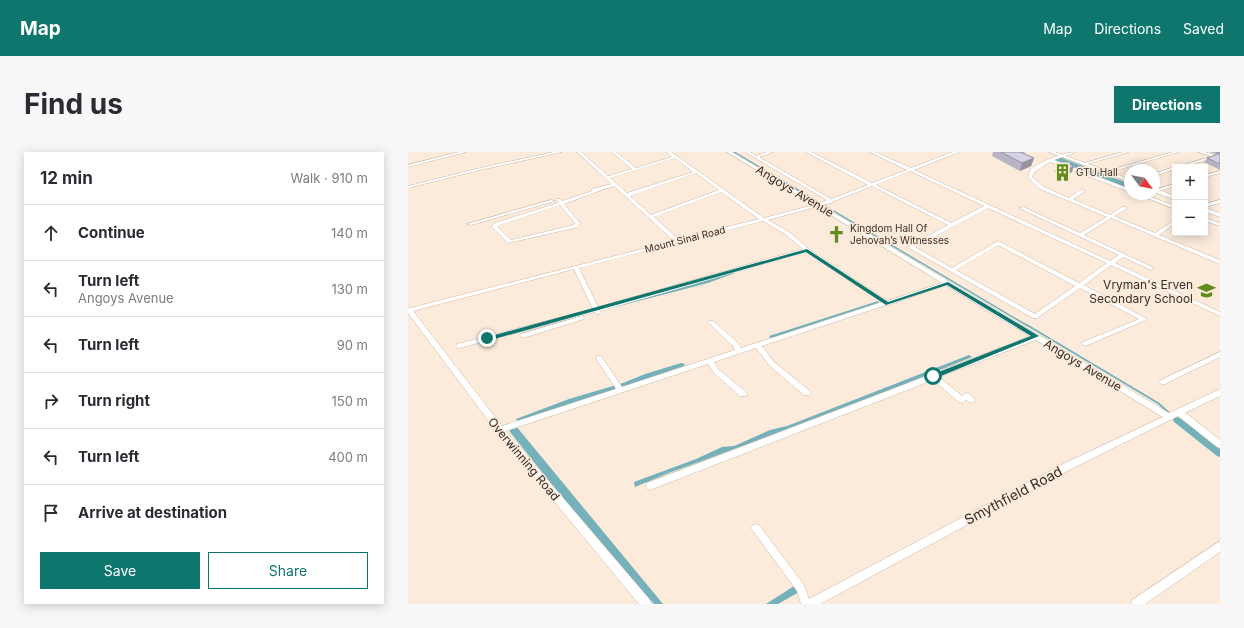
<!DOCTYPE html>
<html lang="en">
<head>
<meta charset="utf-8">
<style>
	body { margin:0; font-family:Inter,sans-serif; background:#f7f7f7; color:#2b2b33 }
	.controls { position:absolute; right:12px; top:12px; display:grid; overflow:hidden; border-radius:0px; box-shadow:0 2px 10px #0003 }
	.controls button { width:36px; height:36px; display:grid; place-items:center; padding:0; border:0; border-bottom:1px solid #e1e1e2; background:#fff; color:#2b2b33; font:20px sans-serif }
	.compass { position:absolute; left:716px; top:12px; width:36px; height:36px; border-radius:50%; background:#fff; box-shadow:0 2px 10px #0003; rotate:122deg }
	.stop { position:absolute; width:12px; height:12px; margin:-9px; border:3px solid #0f766e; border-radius:50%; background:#fff }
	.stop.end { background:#0f766e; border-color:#fff; box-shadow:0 1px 4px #0008 }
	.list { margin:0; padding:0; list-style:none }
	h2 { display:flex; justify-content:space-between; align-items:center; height:52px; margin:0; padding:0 16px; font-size:17px }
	h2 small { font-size:13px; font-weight:400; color:#7c7c81 }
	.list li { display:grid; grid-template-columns:26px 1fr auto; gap:12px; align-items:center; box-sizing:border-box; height:56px; padding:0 16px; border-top:1px solid #e1e1e2 }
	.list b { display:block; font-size:15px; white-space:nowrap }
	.list p { margin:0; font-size:13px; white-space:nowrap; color:#7c7c81 }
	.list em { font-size:13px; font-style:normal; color:#7c7c81 }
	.actions { display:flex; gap:8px; padding:12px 16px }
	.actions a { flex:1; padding:9px 0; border:1px solid #0f766e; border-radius:0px; text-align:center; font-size:14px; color:#0f766e }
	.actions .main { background:#0f766e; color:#fff }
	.icon { flex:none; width:22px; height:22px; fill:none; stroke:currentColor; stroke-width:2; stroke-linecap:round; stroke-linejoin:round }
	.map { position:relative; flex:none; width:812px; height:452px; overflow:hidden; border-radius:0px }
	header { display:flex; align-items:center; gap:24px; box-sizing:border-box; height:56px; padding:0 20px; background:#0f766e; color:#fff }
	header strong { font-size:19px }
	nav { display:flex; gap:22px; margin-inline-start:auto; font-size:14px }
	.intro { display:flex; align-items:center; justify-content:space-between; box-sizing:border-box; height:96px; padding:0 24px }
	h1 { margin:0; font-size:28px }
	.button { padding:10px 18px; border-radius:0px; background:#0f766e; color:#fff; font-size:14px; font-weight:700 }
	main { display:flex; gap:24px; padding:0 24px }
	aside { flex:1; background:#fff; border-radius:0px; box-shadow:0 2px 10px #0003 }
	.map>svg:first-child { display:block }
	.water { fill:#74b1ba }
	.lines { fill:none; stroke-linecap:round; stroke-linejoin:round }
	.stream-far1 { stroke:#74b1ba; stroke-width:1.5 }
	.stream { stroke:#74b1ba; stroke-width:2 }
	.canal { fill:#74b1ba; fill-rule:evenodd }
	.minor-casing { stroke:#c8b8a9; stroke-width:1 }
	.tertiary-casing { stroke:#c8b8a9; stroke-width:1 }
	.minor { fill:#fff; fill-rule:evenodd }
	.tertiary { fill:#fff; fill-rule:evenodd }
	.wall { fill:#b9b4c5 }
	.shaded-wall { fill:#9692a0 }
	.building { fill:#d7d1e5; stroke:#9692a0 }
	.route { fill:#0f766e }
	.labels { text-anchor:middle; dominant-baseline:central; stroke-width:3; stroke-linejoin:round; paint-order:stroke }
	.far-poi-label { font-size:10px; fill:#352e28; stroke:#fcebdb; text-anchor:start }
	.far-street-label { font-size:10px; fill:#352e28; stroke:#fcebdb }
	.street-label { font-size:12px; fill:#352e28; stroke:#fcebdb }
	.poi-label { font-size:12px; fill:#352e28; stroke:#fcebdb; text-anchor:end }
	.near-street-label { font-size:14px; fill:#352e28; stroke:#fcebdb }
</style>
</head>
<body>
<header>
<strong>Map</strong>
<nav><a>Map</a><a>Directions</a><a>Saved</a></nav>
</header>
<div class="intro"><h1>Find us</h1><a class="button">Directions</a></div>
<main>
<aside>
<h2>12 min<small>Walk · 910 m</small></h2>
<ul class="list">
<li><svg class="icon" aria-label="ahead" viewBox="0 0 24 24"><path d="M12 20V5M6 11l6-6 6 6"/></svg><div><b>Continue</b></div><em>140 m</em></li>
<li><svg class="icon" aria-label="left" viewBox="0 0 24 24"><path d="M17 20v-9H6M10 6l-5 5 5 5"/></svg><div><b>Turn left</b><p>Angoys Avenue</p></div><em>130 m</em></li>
<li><svg class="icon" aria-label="left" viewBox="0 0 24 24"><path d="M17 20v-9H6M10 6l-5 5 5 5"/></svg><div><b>Turn left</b></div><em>90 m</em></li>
<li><svg class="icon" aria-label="right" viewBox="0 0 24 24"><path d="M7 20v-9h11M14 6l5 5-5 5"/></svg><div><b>Turn right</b></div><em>150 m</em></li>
<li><svg class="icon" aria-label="left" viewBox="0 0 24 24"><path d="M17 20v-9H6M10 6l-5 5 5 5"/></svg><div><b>Turn left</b></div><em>400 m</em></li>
<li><svg class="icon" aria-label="arrive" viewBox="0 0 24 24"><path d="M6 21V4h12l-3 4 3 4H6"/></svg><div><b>Arrive at destination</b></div></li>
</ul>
<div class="actions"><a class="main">Save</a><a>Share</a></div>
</aside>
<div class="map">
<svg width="812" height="452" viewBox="0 0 812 452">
	<rect width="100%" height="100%" fill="#fcebdb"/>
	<g class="water">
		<polygon points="649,6 654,6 722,32 722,37 646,8"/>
		<polygon points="324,121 327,121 300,131 192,159"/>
		<polygon points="470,149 471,151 469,153 363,187 361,184"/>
		<polygon points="561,203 564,205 433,258 258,322 227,335 226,330 288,307 314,295 326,294 362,278 379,274"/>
		<polygon points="273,211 277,212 276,214 110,270 108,267 161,247 215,231 237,222"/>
		<polygon points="108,274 255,452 246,452 169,364 102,280 102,277"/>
		<polygon points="386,434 391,440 370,452 358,452"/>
	</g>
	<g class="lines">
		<polyline class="stream-far1" points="326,0 620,174"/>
		<polyline class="stream" points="619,173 750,251 769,268"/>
		<polygon class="canal" points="769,265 772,266 812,297 812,305 809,304 766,270 765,268 766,266"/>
		<defs>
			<g id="minor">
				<polygon points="51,0 58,0 0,15 0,13"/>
				<polygon points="146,0 154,0 72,18 0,36 0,34 72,16"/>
				<path d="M169,0H173L200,24L224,17L204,0H208L228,16L264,5L258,0H263L356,66L409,52L419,48L337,0H342L348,4L359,0H365L351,5L423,47L460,33L398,0H403L464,31L499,18L462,0H467L503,16L545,0H551L506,18L702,109L711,103L611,56L615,55L672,81L699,65L632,37L620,25C621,23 621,21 622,19C628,10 658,0 668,0L646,8L722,37V40L642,10L626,20L624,25L636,35L661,46L672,38H676V40L665,47L702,63L714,55H718V57L706,64L747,81L767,68V71L751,83L812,108V112L703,66L676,83L746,116L743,118L741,117L715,105L707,111L812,160V164L703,113L676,133L739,167L738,168L677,194L674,192L675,190L731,167L672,136L629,166H625L501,96V94L540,73L464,34L426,49V50L360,68L381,80L401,97L479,149L537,130L539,129L542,131L541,132L483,152L482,153H478L354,194L366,210L402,239L403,241L402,243H396L362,214L348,196L306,210L310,217L338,240L339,242L338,244H332L306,221L300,212L98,279L242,448L243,452H231L89,280L0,161V155L2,156L266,89L206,34C189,39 173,46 156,52L172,71L170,75L100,91L84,75V73L87,71L150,51L149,48V47H153L154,49L184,39V37L204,32ZM267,6L285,20L219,41L202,26ZM502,19L576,54L543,71L468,33ZM288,21L311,38L243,63L222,44ZM313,40L351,67L270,87L246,65ZM152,53L167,71L166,73L103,88L89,74ZM580,56L699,111L671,131L590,89L544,116L507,95ZM355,69L377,82L395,97L190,155L171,116ZM590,93L667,134L627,162L548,118ZM398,100L474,150L333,196L330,191L305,169H301L300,170L301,171L325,194L327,198L214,235L193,204H189L188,206L189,208L208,237L94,274L5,159L166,117L185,157L49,192L48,194L49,196H51L187,160L188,162H192L193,161L192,159Z"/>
				<polygon points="715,0 721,0 676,13 673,12"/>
				<polygon points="765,0 771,0 699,21 696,20"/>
				<polygon points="812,2 812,4 775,15 769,15"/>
				<polygon points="766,15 768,15 767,15 767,17 746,24 746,22"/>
				<polygon points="812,19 812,21 797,25 797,23"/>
				<polygon points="767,32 767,34 748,40 746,39 746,38"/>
				<polygon points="729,42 735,42 767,54 767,57"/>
				<polygon points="143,48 147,49 63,73 59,72"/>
				<polygon points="812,48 812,51 797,55 797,52"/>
				<polygon points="797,66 812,71 812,74 797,69"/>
				<polygon points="174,164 176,165 177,166 176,167 115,186 112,184 113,182"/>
				<path d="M626,183H628L631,185L630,187L531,225L554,244L558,241C562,242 565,245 567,248L566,250L563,251L558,248L554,251L551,250L525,228L242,338L239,337L238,334L239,331Z"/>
				<polygon points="812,200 812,205 757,232 753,232 751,230 753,228"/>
				<polygon points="772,258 775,259 812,288 812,296 809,295 769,263 768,261 769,259"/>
				<polygon points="761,262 764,263 765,265 764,267 659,319 412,452 393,452 389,439 343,376 345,373 348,372 351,373 396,433 401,447 653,313"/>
				<polygon points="812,389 812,400 737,452 723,452 724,448"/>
			</g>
			<g id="tertiary">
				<polygon points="319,0 324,0 761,261 812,237 812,244 764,267 761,268 758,267"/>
				<polygon points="641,0 647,0 722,27 722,30"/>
				<polygon points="790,0 797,0 812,5 812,7"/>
				<polygon points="746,36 767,44 767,48 746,40"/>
				<polygon points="797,56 812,61 812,65 797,60"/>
			</g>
		</defs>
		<use href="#minor" class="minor-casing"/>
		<use href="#tertiary" class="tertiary-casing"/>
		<use href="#minor" class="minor"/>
		<use href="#tertiary" class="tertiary"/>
	</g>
	<g class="wall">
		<polygon points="585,0 617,0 616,2 626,6 623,14 612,19 584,4"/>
		<polygon points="802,0 812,0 807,2"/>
		<polygon points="812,3 812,18 796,10 799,6"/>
		<polygon points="649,14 664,20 656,24 646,20"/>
	</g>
	<g class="shaded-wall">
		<polygon points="809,0 812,0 812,1 807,2"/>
		<polygon points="626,6 623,14 612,19 614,11"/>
		<polygon points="666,14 664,20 656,24 658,18"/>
	</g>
	<g class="building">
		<polygon points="593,0 613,0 612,0 626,6 614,11"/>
		<polygon points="810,2 812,3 812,12 799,6"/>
		<polygon points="657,10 666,14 658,18 649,14"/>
	</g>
	<polygon class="route" points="399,97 480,150 540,130 631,184 528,226 523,226 523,223 623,184 539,133 478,153 398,100 79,189 76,186"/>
	<defs>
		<symbol id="building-bare" viewBox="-9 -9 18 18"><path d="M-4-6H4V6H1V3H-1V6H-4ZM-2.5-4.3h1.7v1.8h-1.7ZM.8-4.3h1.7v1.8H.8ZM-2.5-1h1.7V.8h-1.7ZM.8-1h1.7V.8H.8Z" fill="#618d1e" stroke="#fcebdb" stroke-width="2.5" paint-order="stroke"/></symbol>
		<symbol id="church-bare" viewBox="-9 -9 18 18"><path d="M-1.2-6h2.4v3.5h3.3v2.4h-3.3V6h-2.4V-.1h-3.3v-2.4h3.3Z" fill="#618d1e" stroke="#fcebdb" stroke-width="2.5" paint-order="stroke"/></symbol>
		<symbol id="school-bare" viewBox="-9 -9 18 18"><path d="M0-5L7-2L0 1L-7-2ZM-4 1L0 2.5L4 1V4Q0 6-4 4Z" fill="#618d1e" stroke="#fcebdb" stroke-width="2.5" paint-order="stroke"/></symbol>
	</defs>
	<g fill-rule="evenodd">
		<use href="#building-bare" x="642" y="8" width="25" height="25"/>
		<use href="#church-bare" x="416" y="70" width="25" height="25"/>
		<use href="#school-bare" x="786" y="126" width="25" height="25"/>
	</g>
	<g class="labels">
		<g class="far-poi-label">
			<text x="668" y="20">GTU Hall</text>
			<text x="442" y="76">Kingdom Hall Of<tspan x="442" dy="12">Jehovah’s Witnesses</tspan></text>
		</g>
		<g class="far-street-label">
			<text transform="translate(277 87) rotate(-14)">Mount Sinai Road</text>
		</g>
		<g class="street-label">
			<text transform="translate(387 39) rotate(31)">Angoys Avenue</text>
			<text transform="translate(675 213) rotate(31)">Angoys Avenue</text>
			<text transform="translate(116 307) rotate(50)">Overwinning Road</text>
		</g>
		<g class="poi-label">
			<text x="785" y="132">Vryman's Erven<tspan x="785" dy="14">Secondary School</tspan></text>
		</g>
		<g class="near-street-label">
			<text transform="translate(605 343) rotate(-28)">Smythfield Road</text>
		</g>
	</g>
</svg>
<div class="controls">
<button>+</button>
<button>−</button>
</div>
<svg class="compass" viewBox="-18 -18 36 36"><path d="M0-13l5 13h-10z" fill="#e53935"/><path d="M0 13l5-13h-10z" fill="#7c7c81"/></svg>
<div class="stop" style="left:525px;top:224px"></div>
<div class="stop end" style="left:79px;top:186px"></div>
</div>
</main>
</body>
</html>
